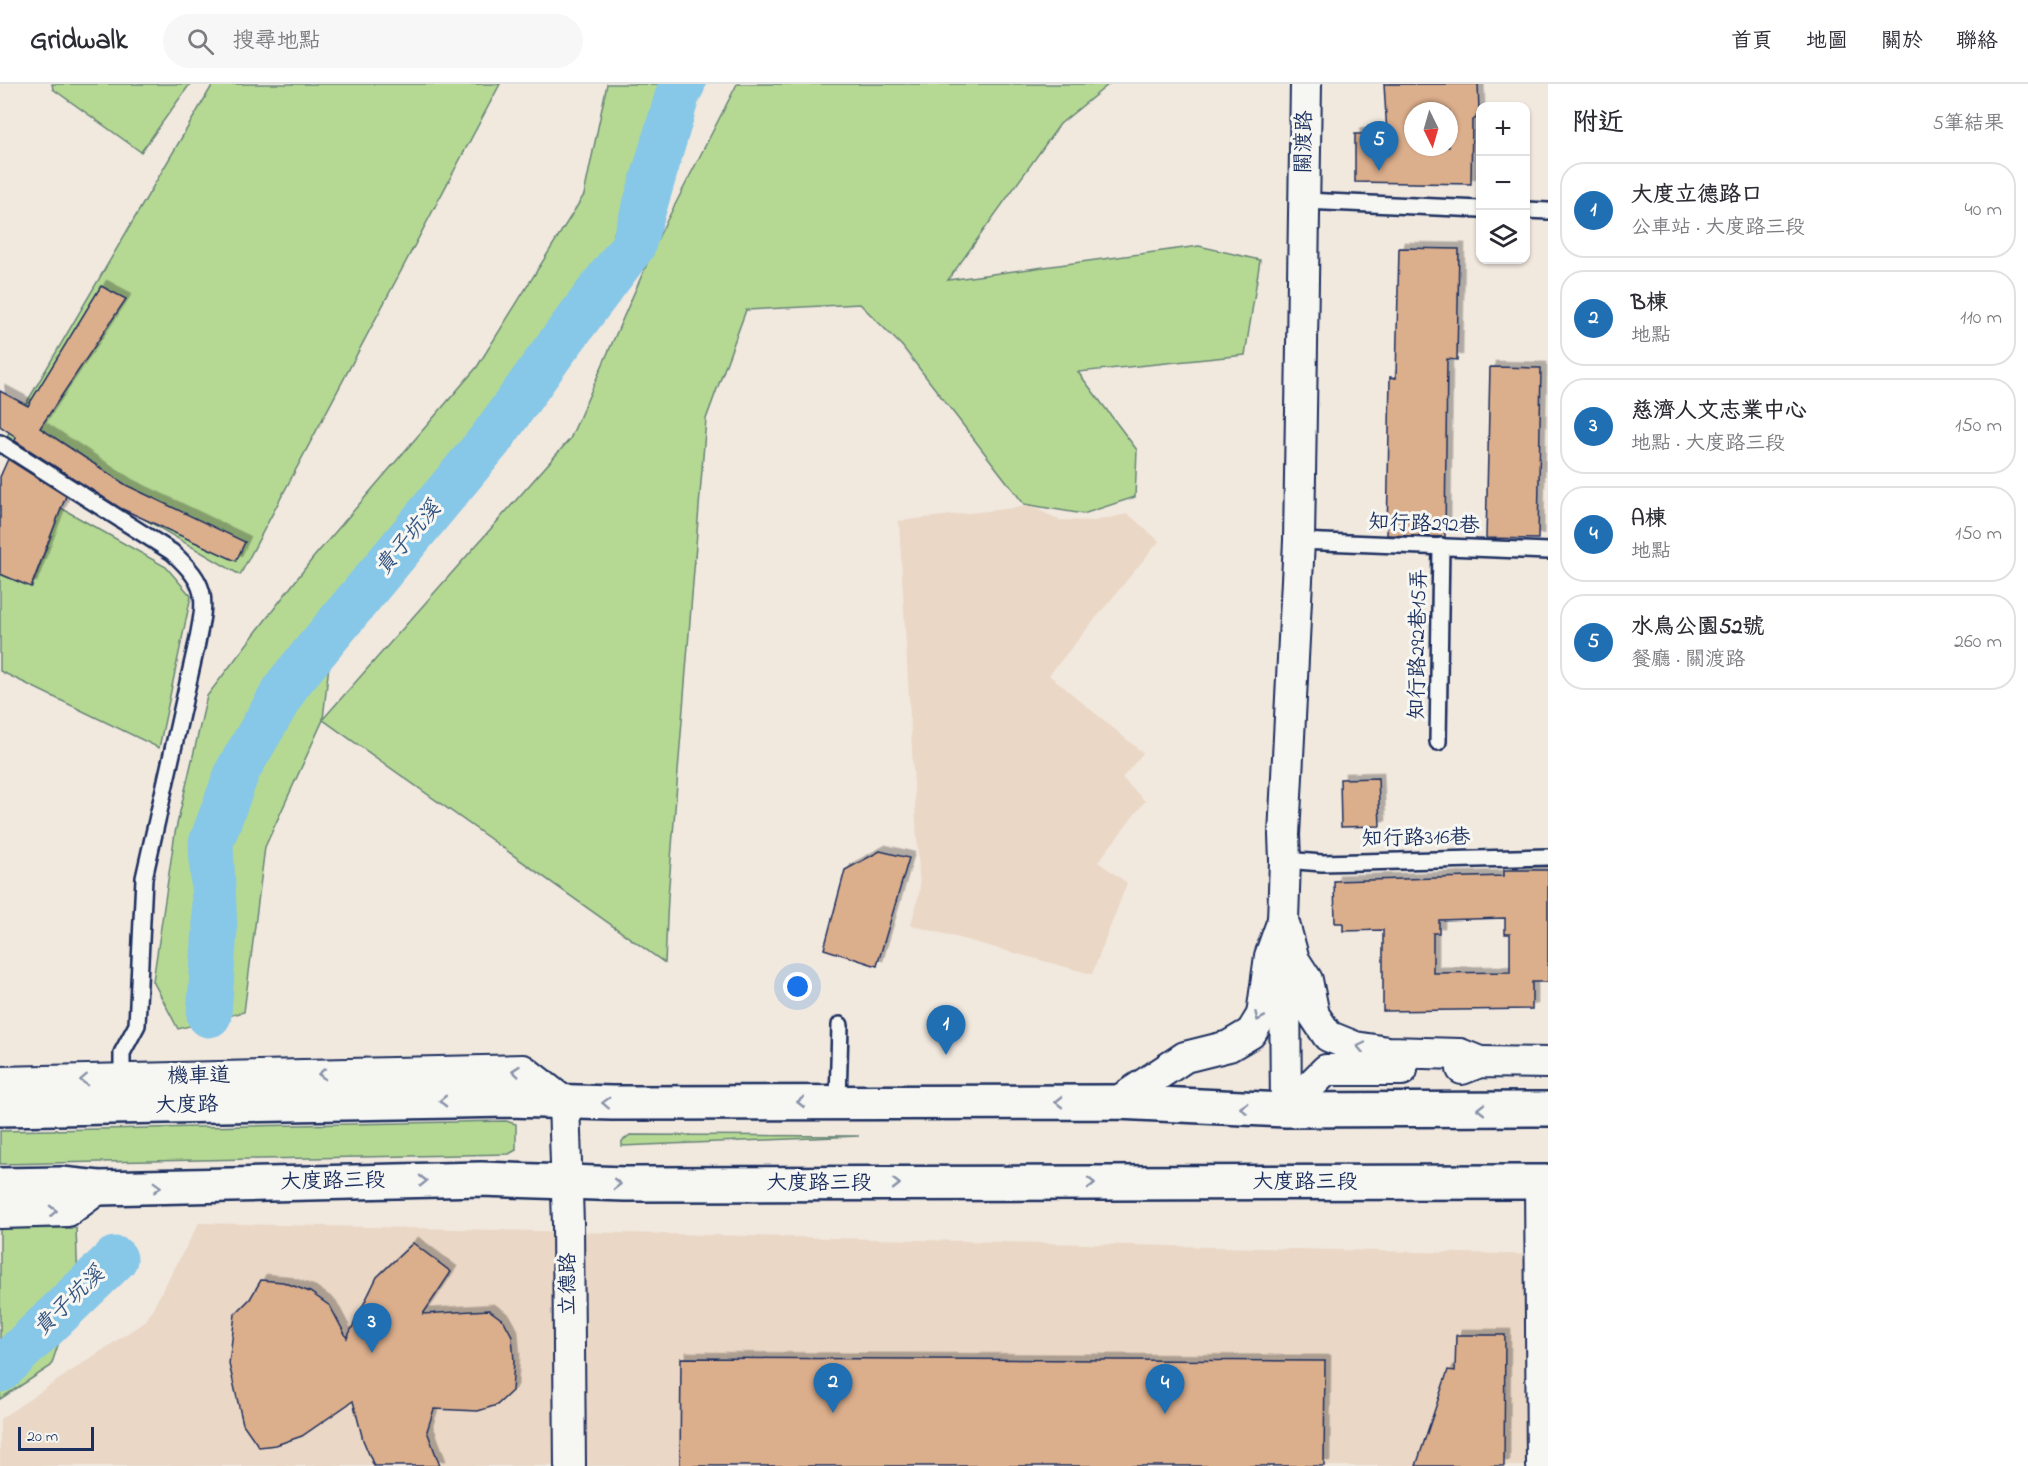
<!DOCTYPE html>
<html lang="zh-TW">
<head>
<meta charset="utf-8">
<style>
	body { margin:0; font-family:"Indie Flower","LXGW WenKai TC",sans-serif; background:#f7f7f7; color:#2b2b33 }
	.controls { position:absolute; right:18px; top:18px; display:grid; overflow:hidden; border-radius:12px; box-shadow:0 2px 4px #0004 }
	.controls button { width:54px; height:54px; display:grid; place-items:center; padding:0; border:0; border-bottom:2px solid #e1e1e2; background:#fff; color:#2b2b33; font:30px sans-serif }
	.compass { position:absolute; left:1404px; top:18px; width:54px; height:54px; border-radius:50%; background:#fff; box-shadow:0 2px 4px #0004; rotate:175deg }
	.scale { position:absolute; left:18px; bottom:15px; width:76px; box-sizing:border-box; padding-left:6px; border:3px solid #1b2f5e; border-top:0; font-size:16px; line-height:21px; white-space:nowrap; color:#1b2f5e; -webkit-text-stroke:4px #f6f6f2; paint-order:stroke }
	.you { position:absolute; left:798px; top:903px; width:21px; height:21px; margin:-15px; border:4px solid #fff; border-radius:50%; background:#1a73e8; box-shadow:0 0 0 9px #1a73e833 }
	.badge { display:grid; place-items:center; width:39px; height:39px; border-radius:50%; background:#1f6fb2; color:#fff; font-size:20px; font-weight:700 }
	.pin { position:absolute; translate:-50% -50px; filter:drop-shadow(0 2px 3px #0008) }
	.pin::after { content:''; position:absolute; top:32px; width:21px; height:18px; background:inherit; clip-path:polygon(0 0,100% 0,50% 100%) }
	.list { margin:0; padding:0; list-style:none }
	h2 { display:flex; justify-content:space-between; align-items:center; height:78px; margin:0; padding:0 24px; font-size:26px }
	h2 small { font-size:20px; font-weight:400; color:#7c7c81 }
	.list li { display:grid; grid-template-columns:39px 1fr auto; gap:18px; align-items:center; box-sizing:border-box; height:96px; margin:0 12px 12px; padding:0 12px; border:2px solid #e1e1e2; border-radius:24px }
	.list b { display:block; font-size:22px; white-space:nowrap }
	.list p { margin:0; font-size:20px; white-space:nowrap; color:#7c7c81 }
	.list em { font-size:20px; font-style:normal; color:#7c7c81 }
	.icon { flex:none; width:33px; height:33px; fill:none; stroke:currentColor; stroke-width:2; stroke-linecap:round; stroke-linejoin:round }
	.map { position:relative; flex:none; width:1548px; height:1382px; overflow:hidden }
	header { display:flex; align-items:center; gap:36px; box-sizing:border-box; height:84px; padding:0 30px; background:#fff; border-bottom:2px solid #e1e1e2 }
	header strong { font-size:28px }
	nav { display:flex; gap:33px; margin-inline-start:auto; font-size:21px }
	.search { width:420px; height:54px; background:#f7f7f7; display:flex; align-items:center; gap:15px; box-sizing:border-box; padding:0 21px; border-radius:33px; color:#7c7c81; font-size:22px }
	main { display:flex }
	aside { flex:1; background:#fff }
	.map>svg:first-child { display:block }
	.built { fill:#ead7c5 }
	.green { fill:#b5d993; stroke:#688478; stroke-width:1.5 }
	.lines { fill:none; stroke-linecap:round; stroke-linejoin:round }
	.river { stroke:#87c7e8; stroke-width:45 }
	.building { fill:#dbae8c; stroke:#1b2f5e; stroke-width:1.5; fill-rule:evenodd; filter:url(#shadow) }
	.service-casing { stroke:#1b2f5e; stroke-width:20 }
	.minor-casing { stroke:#1b2f5e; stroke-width:34 }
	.primary-casing { stroke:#1b2f5e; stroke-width:38 }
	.service { stroke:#f6f6f2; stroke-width:15 }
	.minor { stroke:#f6f6f2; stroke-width:30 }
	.primary { stroke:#f6f6f2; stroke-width:33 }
	.oneway { stroke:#8892a8 }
	.labels { text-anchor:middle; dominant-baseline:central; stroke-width:6; stroke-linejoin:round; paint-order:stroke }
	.street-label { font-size:21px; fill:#1b2f5e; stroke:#f6f6f2 }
	.water-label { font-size:22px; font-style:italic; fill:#365580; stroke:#f6f6f2 }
</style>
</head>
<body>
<header>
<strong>Gridwalk</strong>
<div class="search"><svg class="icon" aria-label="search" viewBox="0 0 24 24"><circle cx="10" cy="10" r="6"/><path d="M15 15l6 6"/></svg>搜尋地點</div>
<nav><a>首頁</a><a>地圖</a><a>關於</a><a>聯絡</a></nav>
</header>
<main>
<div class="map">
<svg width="1548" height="1382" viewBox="0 0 1548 1382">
	<defs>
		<filter id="shadow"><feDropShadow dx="5.5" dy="-5.5" stdDeviation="0" flood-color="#0004"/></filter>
	</defs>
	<rect width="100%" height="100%" fill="#f1e8de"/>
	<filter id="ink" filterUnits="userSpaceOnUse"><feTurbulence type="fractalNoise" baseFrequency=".0167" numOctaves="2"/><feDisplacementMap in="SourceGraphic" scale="12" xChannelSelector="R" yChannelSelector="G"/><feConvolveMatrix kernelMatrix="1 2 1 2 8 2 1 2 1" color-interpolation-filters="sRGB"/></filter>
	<g filter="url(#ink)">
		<g class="built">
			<polygon points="1031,422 1059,436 1094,437 1128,430 1159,457 1049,591 1143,669 1122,694 1145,717 1098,778 1127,799 1092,890 911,841 920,806 899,437"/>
			<polygon points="199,1139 1548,1171 1548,1382 0,1382 0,1335 146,1237"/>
		</g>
		<g class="green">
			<polygon points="52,0 190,0 141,68 53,5"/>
			<polygon points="213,0 500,0 240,491 6,354"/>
			<polygon points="607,0 677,0 663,23 608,165 480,355 337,509 323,635 570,355 660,150 737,0 1109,0 1060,40 948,196 1199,162 1260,176 1245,271 1078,288 1137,366 1135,413 1083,430 1024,420 902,262 860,220 746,226 706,335 668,813 665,879 323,636 265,763 244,928 178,945 153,897 175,749 207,612 313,474 477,283 584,111"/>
			<polygon points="61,424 166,483 191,512 159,664 0,587 0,490 32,503"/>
			<polygon points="506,1037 516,1040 516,1066 509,1070 0,1080 0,1047"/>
			<polygon points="630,1051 859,1052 622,1062 622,1057"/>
			<polygon points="76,1144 78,1201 51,1282 0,1315 0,1145"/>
		</g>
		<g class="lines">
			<g class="river">
				<polyline points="209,931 215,845 211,759 238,686 288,600 490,356 553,268 633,162 679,6 683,0"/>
				<polyline points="0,1286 115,1175"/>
			</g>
		</g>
		<g class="building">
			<path d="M1384,0H1478L1479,26L1476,34L1472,37L1471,100L1355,98V50H1387ZM1413,27H1449V63H1413Z"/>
			<polygon points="1399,164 1459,165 1457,276 1447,275 1445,453 1387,451 1390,293 1396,294"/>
			<polygon points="101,202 126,215 40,344 126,401 245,458 236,477 120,424 15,357 16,353 0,342 0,307 28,322"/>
			<polygon points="1490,283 1541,284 1538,455 1486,454"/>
			<polygon points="8,375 66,412 31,503 0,490 0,393"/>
			<polygon points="1378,694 1380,742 1341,743 1340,695"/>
			<polygon points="880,767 909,774 877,882 824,865 845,786"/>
			<path d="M1504,786H1548V898H1532V925L1383,927V846L1343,847V839H1335L1334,797L1504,792ZM1505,834V850H1510V888L1433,889V849H1439V836Z"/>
			<polygon points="413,1159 451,1188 423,1230 489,1226 504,1237 512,1252 514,1277 512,1307 497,1321 478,1327 434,1325 427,1347 440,1382 374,1382 363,1356 353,1317 302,1352 276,1361 259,1363 243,1340 229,1280 235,1230 250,1215 261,1196 283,1198 310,1208 330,1222 347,1254 377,1193"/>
			<polygon points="1456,1251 1505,1251 1504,1382 1416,1382 1448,1286 1455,1287"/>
			<polygon points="681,1274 1325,1277 1324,1382 680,1382"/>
		</g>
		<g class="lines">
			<defs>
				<g id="service">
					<polyline points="1305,117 1480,125"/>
					<polyline points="1526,126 1548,127"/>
					<path d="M0,359L172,468C209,502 206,513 197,559L144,794L137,941L122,969V995"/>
					<polyline points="1299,457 1548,467"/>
					<polyline points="1438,658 1441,462"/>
					<polyline points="1285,776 1322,779 1548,773"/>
					<polyline points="838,1018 840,941"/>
				</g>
				<g id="minor">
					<polyline points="1283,836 1294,876 1307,896 1314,931 1328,952 1355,963 1388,968 1460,970 1480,978"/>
					<polyline points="1462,985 1480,978 1548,979"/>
					<polyline points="0,998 523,986 564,1018 568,1140 570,1382"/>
					<polyline points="1117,1018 1185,973 1229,962 1251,949 1262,931 1270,872 1283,836 1285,776 1284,751 1299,457 1306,0"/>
					<polyline points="1286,1026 1326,986 1402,986"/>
					<polyline points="1286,1026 1285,894 1292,881"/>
					<polyline points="0,1129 68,1127 99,1104"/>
					<polyline points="1542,1382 1540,1099 1548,1103"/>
				</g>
				<g id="primary">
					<polyline points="0,1025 509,1016 612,1019 1117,1018 1286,1026 1548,1025"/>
					<polyline points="0,1101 61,1100 99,1104 481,1095 625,1100 1548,1098"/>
				</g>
			</defs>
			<use href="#service" class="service-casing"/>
			<use href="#minor" class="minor-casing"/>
			<use href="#primary" class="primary-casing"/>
			<use href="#service" class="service"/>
			<use href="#minor" class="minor"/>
			<use href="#primary" class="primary"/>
		</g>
		<defs><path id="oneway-chevron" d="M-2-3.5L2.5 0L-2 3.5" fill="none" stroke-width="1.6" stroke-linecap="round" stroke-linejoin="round" transform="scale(1.5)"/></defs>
		<g class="oneway">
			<use href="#oneway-chevron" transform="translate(1259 933) rotate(114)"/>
			<use href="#oneway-chevron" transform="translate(1361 963) rotate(-168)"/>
			<use href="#oneway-chevron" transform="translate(516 987) rotate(-174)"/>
			<use href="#oneway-chevron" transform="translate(322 990) rotate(179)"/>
			<use href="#oneway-chevron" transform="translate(84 996) rotate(178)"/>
			<use href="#oneway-chevron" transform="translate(443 1017) rotate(179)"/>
			<use href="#oneway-chevron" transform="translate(801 1018) rotate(180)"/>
			<use href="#oneway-chevron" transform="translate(1059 1018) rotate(-180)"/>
			<use href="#oneway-chevron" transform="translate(606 1019) rotate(-178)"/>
			<use href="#oneway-chevron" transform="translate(1244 1024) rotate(-177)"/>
			<use href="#oneway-chevron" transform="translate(1481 1025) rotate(180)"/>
			<use href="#oneway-chevron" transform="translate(423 1097) rotate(-1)"/>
			<use href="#oneway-chevron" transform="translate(1091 1099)"/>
			<use href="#oneway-chevron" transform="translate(617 1100) rotate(1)"/>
			<use href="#oneway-chevron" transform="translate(896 1100)"/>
			<use href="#oneway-chevron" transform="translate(157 1103) rotate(-2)"/>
			<use href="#oneway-chevron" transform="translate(53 1127) rotate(-1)"/>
		</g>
	</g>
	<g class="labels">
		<g class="street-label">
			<text transform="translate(1305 58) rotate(-89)">關渡路</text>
			<text transform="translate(1424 441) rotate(2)">知行路292巷</text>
			<text transform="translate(1419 560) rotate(-89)">知行路292巷15弄</text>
			<text transform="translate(1416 755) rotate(-1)">知行路316巷</text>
			<text transform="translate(199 993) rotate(-1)">機車道</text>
			<text transform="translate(187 1022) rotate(-1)">大度路</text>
			<text transform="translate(333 1098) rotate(-1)">大度路三段</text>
			<text x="1305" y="1099">大度路三段</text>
			<text x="819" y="1100">大度路三段</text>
			<text transform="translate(569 1200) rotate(-90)">立德路</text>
		</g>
		<g class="water-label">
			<text transform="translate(409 455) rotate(-50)">貴子坑溪</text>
			<text transform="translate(70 1218) rotate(-44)">貴子坑溪</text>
		</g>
	</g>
</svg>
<div class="controls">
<button>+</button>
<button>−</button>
<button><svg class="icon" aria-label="layers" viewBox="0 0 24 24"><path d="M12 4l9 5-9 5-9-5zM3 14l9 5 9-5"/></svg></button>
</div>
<svg class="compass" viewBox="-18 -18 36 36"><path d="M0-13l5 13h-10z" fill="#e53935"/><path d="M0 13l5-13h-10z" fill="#7c7c81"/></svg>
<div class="scale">20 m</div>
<div class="you"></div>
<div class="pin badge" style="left:946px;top:971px">1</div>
<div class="pin badge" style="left:833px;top:1329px">2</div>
<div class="pin badge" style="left:372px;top:1269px">3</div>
<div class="pin badge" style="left:1165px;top:1330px">4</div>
<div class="pin badge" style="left:1379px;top:87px">5</div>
</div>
<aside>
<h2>附近<small>5筆結果</small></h2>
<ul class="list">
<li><span class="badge">1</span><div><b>大度立德路口</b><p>公車站 · 大度路三段</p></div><em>40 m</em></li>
<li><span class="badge">2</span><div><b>B棟</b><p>地點</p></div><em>110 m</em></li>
<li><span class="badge">3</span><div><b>慈濟人文志業中心</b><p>地點 · 大度路三段</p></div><em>150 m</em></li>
<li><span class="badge">4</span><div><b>A棟</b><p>地點</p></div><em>150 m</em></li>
<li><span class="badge">5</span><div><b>水鳥公園52號</b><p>餐廳 · 關渡路</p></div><em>260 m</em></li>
</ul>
</aside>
</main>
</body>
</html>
